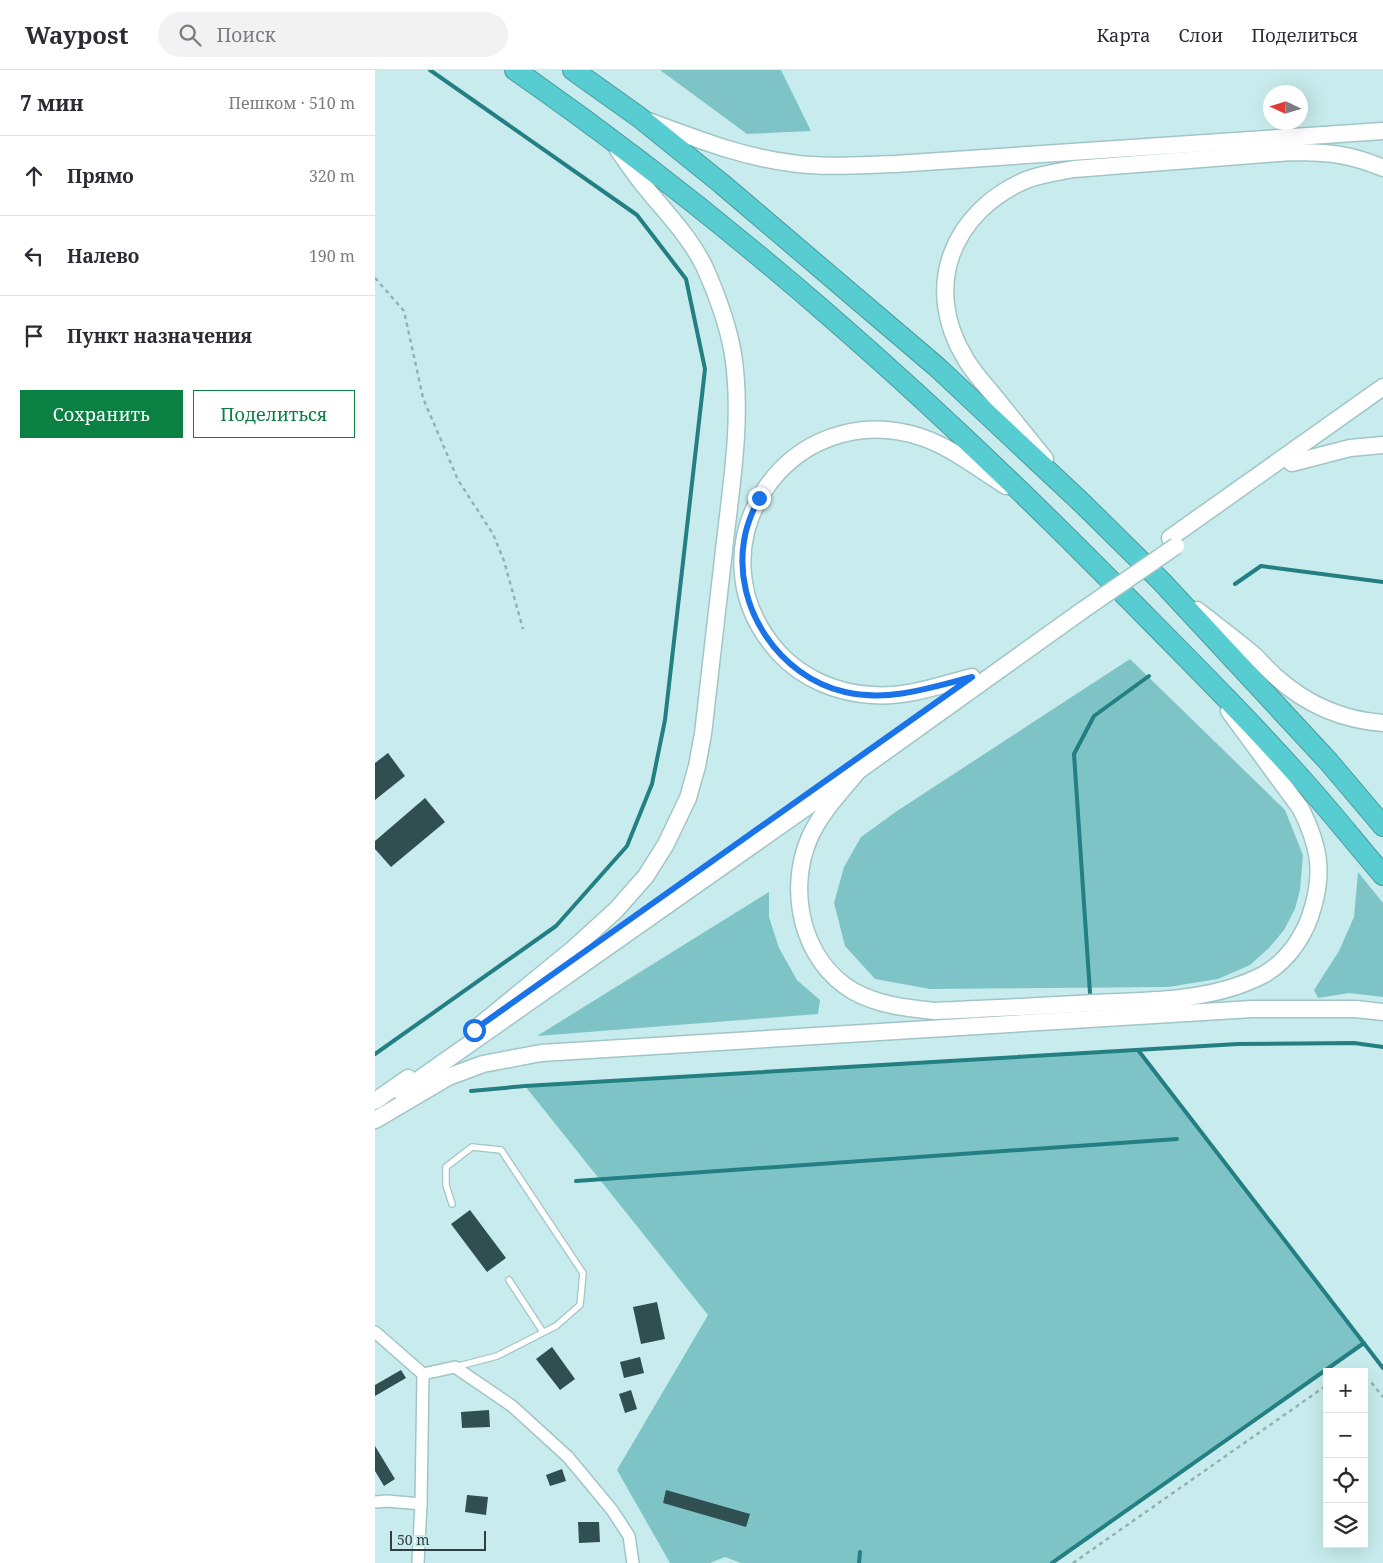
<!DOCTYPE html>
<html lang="ru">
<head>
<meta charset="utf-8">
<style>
	body { margin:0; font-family:"Noto Serif",serif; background:#f2f2f3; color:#2b2b33 }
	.controls { position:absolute; right:15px; bottom:15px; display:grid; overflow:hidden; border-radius:0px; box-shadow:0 5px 20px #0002 }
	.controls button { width:45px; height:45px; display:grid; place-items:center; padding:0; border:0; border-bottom:1px solid #e1e1e2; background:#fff; color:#2b2b33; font:25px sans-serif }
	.compass { position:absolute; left:888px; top:15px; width:45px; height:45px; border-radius:50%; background:#fff; box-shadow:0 5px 20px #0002; rotate:274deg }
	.scale { position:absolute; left:15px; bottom:12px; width:96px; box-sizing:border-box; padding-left:5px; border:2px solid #303f3f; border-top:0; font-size:14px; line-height:18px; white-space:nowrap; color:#303f3f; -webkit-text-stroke:4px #c8eced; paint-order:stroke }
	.stop { position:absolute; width:15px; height:15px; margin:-11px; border:4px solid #1a73e8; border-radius:50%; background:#fff }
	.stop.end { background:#1a73e8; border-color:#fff; box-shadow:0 1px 5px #0008 }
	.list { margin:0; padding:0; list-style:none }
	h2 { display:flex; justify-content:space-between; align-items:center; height:65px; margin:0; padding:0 20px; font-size:21px }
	h2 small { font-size:16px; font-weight:400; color:#7c7c81 }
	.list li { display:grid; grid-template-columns:32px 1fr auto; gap:15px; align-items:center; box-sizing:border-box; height:80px; padding:0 20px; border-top:1px solid #e1e1e2 }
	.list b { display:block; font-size:19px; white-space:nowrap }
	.list em { font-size:16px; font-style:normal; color:#7c7c81 }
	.actions { display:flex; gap:10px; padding:15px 20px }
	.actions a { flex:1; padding:11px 0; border:1px solid #0b8043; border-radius:0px; text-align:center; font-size:18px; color:#0b8043 }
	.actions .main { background:#0b8043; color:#fff }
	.icon { flex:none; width:28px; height:28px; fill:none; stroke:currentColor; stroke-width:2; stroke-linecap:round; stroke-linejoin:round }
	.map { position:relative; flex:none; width:1008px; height:1493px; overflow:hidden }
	header { display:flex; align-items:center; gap:30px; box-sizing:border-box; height:70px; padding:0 25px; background:#fff; border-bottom:1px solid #e1e1e2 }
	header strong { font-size:24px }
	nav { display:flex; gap:28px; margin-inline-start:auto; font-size:18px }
	.search { width:350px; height:45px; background:#f2f2f3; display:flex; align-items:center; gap:12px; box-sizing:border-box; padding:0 18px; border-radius:28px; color:#7c7c81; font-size:19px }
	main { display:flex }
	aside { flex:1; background:#fff }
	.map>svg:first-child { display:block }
	.green { fill:#7ec4c6 }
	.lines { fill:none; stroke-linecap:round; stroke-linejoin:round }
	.stream { stroke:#247f82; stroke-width:4 }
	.building { fill:#2f4f51 }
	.lane-casing { stroke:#a1c5c6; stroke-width:8 }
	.street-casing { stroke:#a1c5c6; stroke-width:14 }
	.secondary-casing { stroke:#a1c5c6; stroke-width:19 }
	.highway-casing { stroke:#4a9b9e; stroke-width:22 }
	.path { stroke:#94b0b1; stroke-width:2.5; stroke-dasharray:4 4; stroke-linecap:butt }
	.lane { stroke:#fff; stroke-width:5.5 }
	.street { stroke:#fff; stroke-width:11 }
	.secondary { stroke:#fff; stroke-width:16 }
	.highway { stroke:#58cdd1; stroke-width:20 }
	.secondary-bridge-casing { stroke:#a1c5c6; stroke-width:19; stroke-linecap:butt }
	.secondary-bridge { stroke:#fff; stroke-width:16 }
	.route { stroke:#1a73e8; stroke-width:6 }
</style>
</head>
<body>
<header>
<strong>Waypost</strong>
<div class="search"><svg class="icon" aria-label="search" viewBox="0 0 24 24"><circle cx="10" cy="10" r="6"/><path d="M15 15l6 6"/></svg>Поиск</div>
<nav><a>Карта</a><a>Слои</a><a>Поделиться</a></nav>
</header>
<main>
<aside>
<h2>7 мин<small>Пешком · 510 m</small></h2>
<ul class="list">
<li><svg class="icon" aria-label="ahead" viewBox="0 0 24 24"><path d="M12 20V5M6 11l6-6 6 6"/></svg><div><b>Прямо</b></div><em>320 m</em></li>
<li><svg class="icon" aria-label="left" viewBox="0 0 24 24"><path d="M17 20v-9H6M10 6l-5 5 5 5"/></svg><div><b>Налево</b></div><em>190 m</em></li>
<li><svg class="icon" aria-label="arrive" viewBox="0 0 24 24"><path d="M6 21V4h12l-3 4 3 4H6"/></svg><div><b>Пункт назначения</b></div></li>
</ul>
<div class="actions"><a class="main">Сохранить</a><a>Поделиться</a></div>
</aside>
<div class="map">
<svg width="1008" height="1493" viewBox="0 0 1008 1493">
	<rect width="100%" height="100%" fill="#c8eced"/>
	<g class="green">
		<polygon points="285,0 406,0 436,61 372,64"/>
		<polygon points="755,589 910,740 928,785 925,820 920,839 909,860 894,878 875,895 843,909 793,917 555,919 500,909 470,876 459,833 469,797 486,767 522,741"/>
		<polygon points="983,802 1008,833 1008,927 974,923 943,928 939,920 964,881 979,847"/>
		<polygon points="394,822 394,847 404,878 422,910 445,930 443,944 162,966"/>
		<polygon points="763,980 989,1273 677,1493 366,1493 350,1487 335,1493 295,1493 242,1400 333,1245 150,1016"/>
	</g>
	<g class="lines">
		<g class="stream">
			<polyline points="860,514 886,496 1008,512"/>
			<polyline points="715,923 699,684 719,646 774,606"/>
			<polyline points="763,980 1008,1298"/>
			<polyline points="0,984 181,856 252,776 277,714 290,650 330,299 311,209 262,145 55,0"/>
			<polyline points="96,1021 150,1016 863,974 979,973 1008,977"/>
			<polyline points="201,1111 802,1069"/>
			<polyline points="484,1493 485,1482"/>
			<polyline points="677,1493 989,1273"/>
		</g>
	</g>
	<g class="building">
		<polygon points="13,683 30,706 0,730 0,693"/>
		<polygon points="50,728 70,752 16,797 0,779 0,771"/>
		<polygon points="95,1140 131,1188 112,1202 76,1154"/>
		<polygon points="282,1232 290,1269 266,1274 258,1237"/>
		<polygon points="177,1277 200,1309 185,1320 161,1289"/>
		<polygon points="265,1287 269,1303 249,1308 245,1292"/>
		<polygon points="26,1300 31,1308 0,1326 0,1315"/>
		<polygon points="256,1320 262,1339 250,1343 244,1324"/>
		<polygon points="114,1340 115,1357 87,1358 86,1342"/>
		<polygon points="0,1376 20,1409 9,1416 0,1401"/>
		<polygon points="187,1399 191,1411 175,1416 171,1405"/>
		<polygon points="291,1420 375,1444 371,1457 288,1433"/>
		<polygon points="92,1425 113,1427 111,1445 90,1442"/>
		<polygon points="203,1452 224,1452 225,1472 204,1473"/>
	</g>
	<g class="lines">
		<defs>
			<g id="lane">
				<polyline points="77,1134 71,1115 71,1097 97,1077 126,1080 208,1203 205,1235 181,1256 122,1286 80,1297"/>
				<polyline points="134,1210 168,1262"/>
			</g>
			<g id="street">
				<polyline points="0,1262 48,1304"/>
				<polyline points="48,1304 80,1297 137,1336 193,1387 237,1440 254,1466 258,1493"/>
				<polyline points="0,1432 12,1431 46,1434"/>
				<polyline points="43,1493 46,1434 48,1304"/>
			</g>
			<g id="secondary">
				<path d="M273,51C320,68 366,87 416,93C450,98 485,95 520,94L1008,61"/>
				<path d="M670,389C653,368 637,348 620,327C610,315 598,302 590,288C547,217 577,142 651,110C666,104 683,102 699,99L917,82C953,82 975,84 1008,98"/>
				<polyline points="917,393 975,378 1008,375"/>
				<polyline points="795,468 1008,317"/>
				<path d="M822,540C841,555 860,569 879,585C886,592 893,600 901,607C931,634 968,650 1008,653"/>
				<path d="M597,607C565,615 531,628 497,625C462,623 428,609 404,583C309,478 414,324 546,367C576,377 604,399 631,416"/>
				<path d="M483,701C466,722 445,743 434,769C412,821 427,891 478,921C503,935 531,938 559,941C612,939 665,936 718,933C775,930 836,932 888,905C913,891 931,864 938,837C949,799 943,774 926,739L854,641"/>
				<path d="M99,960L198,879L241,840L271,806L291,774L313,728L322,696L328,664C335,603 342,541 349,480C356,416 368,349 358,284C353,255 342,225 330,198C315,166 289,141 267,113C259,103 251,91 243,80"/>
				<polyline points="26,1022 483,701 708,540"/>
				<polyline points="0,1031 33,1008"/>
				<polyline points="0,1050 73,1007 108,994 166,983 877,939 981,939 1008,942"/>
			</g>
			<g id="highway">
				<path d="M140,0C356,150 552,325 737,512C802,578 869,644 931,714C957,743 982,775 1008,805"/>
				<polyline points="198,0 264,47 347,114 562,297 707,433 787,512 953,691 1008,756"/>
			</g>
		</defs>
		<use href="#lane" class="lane-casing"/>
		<use href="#street" class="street-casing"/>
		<use href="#secondary" class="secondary-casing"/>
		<use href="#highway" class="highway-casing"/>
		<g class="path">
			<polyline points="0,208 29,241 48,328 83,410 118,464 129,491 148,559"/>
			<polyline points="989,1310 996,1312 1008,1327"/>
			<polyline points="698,1493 952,1315"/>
		</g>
		<use href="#lane" class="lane"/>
		<use href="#street" class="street"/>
		<use href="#secondary" class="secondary"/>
		<use href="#highway" class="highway"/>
		<defs>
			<polyline id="secondary-bridge" points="708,540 801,476"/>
		</defs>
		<use href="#secondary-bridge" class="secondary-bridge-casing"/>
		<use href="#secondary-bridge" class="secondary-bridge"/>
	</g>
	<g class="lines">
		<path class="route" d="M99,960L597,607C555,618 513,632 470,622C404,607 358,537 369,471C371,456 377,442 384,428"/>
	</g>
</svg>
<div class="controls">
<button>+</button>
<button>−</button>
<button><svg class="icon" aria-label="locate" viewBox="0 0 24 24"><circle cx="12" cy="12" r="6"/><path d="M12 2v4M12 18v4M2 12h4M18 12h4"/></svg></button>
<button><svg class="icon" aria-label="layers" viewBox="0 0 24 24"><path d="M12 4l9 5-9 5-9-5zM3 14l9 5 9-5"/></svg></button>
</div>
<svg class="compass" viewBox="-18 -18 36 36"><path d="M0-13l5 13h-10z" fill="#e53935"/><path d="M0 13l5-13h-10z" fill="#7c7c81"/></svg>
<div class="scale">50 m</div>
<div class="stop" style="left:99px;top:960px"></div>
<div class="stop end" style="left:384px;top:428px"></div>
</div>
</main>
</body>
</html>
